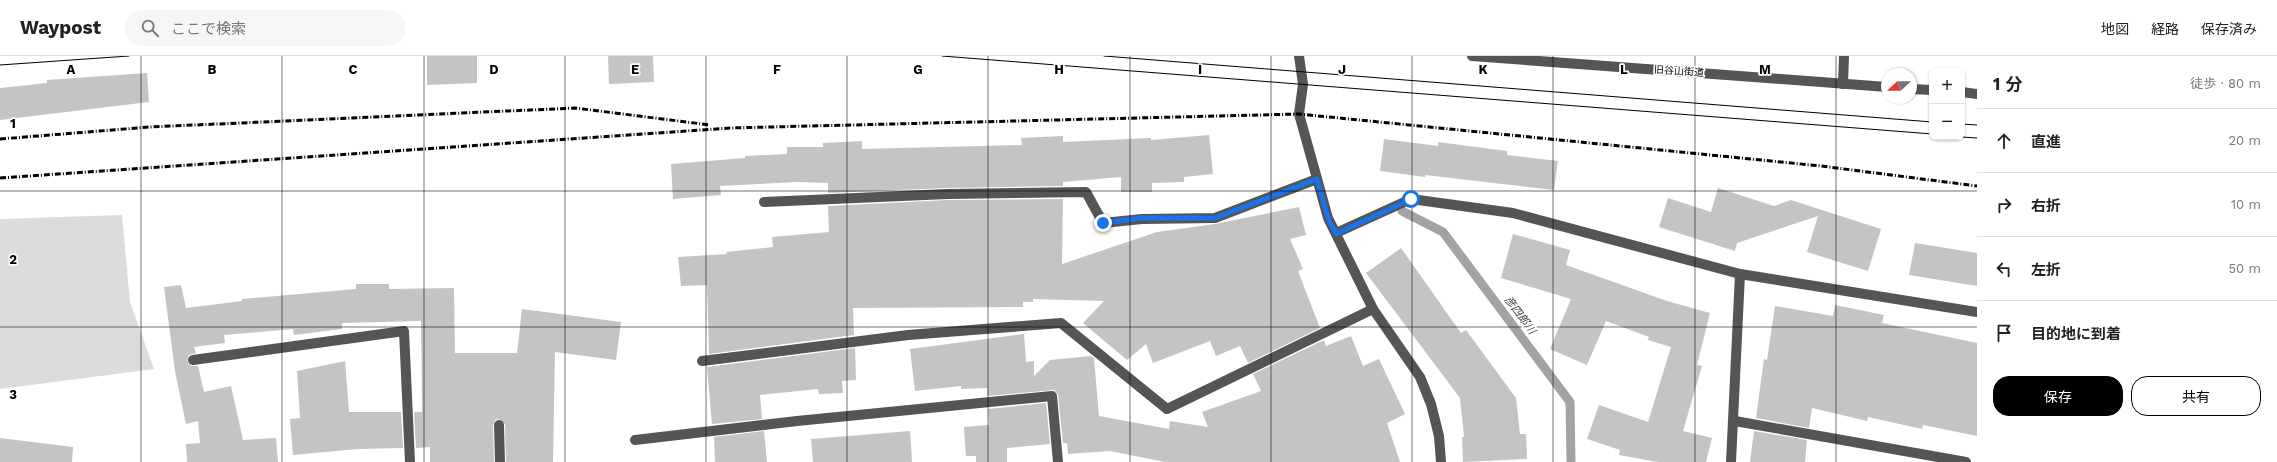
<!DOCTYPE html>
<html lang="ja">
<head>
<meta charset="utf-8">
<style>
	body { margin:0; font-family:"Work Sans","Noto Sans JP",sans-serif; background:#f6f6f6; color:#222 }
	.controls { position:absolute; right:12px; top:12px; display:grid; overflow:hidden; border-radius:8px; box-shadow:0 1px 3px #0004 }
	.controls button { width:36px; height:36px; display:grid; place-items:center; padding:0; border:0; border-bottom:1px solid #e0e0e0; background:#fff; color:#222; font:20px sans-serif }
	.compass { position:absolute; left:1881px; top:12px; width:36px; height:36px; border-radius:50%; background:#fff; box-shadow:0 1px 3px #0004; rotate:248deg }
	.stop { position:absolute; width:12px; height:12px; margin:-9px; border:3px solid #1a73e8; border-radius:50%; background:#fff }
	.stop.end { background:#1a73e8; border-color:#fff; box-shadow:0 1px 4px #0008 }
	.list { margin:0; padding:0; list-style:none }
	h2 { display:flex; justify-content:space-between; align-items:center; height:52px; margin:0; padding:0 16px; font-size:17px }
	h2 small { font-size:13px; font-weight:400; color:#767676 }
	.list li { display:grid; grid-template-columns:26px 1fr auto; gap:12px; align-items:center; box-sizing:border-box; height:64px; padding:0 16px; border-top:1px solid #e0e0e0 }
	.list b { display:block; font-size:15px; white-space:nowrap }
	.list em { font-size:13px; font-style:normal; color:#767676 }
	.actions { display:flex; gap:8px; padding:12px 16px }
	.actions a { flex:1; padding:9px 0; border:1px solid #000; border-radius:16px; text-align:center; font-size:14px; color:#000 }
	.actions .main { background:#000; color:#fff }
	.icon { flex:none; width:22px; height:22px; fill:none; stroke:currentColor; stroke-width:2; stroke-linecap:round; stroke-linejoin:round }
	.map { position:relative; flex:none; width:1977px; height:406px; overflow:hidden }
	header { display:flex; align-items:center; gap:24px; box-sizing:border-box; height:56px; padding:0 20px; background:#fff; border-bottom:1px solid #e0e0e0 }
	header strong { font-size:19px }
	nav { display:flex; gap:22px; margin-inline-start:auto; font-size:14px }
	.search { width:280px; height:36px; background:#f6f6f6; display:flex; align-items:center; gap:10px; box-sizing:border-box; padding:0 14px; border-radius:16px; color:#767676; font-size:15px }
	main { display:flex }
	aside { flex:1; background:#fff }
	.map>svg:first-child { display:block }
	.green { fill:#dcdcdc }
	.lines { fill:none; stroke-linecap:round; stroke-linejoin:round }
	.stream { stroke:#a3a3a3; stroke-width:9 }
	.building { fill:#c4c4c4 }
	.minor { stroke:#555; stroke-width:10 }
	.tram { stroke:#000; stroke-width:1 }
	.rail { stroke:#000; stroke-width:3; stroke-dasharray:6 2 1 2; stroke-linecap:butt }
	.route { stroke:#1a73e8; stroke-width:5 }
	.grid { fill:none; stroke:#000; stroke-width:1; stroke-opacity:0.55 }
	.labels { text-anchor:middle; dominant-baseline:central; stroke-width:3.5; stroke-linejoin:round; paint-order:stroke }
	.street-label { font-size:10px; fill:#000; stroke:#fff }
	.water-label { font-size:11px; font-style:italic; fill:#444; stroke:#fff }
	.grid-label { font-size:13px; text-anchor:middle; font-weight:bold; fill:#000; stroke:#fff; stroke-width:3.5; stroke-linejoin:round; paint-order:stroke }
</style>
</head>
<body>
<header>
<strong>Waypost</strong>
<div class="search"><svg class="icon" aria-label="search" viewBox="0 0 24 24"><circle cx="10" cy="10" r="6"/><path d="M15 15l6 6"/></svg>ここで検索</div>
<nav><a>地図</a><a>経路</a><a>保存済み</a></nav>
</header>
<main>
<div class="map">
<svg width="1977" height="406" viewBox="0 0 1977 406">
	<rect width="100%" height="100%" fill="#fff"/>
	<polygon class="green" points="122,159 130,246 154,313 0,333 0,163"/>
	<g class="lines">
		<polyline class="stream" points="1402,155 1443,176 1570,346 1571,406"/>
	</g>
	<g class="building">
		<polygon points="427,0 477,0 477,27 427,29"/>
		<polygon points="608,0 653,0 654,26 609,28"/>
		<polygon points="147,17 149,46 0,64 0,32 47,27 47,24"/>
		<polygon points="1209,79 1213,118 1184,121 1184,126 1152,127 1152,136 1121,136 1121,121 1063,126 1063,130 948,132 828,137 828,127 798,126 720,130 721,139 673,143 671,108 745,102 745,100 787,98 787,91 823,91 823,87 862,85 862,93 1022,89 1021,82 1063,80 1063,86 1151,82 1151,84"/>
		<polygon points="1384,83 1438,90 1438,86 1507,95 1507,99 1558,105 1554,134 1425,119 1425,121 1380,115"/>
		<polygon points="1718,132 1774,150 1791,144 1881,173 1868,215 1807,196 1818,160 1737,187 1735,195 1659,171 1668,142 1711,156"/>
		<polygon points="1063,143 1062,208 1157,176 1215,168 1299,151 1306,179 1290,183 1303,213 1298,215 1320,272 1248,307 1240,290 1216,300 1210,285 1153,307 1146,288 1127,304 1083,267 1104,245 1033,243 1033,246 1023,246 1023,251 853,252 854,279 709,298 707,229 681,230 678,201 727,198 726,196 773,191 772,181 829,176 828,150 948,144"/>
		<polygon points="1513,178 1570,194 1566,209 1667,245 1710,257 1697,309 1702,310 1683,375 1712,382 1706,406 1658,406 1619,399 1620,394 1587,383 1599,349 1648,366 1671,291 1648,284 1649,281 1606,265 1587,309 1550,293 1571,243 1501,222"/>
		<polygon points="1915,187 1977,197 1977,230 1909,219"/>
		<polygon points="1401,192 1461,277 1466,274 1516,342 1520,378 1526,378 1527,403 1463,406 1462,381 1464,381 1460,342 1366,217"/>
		<polygon points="356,228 389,228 389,233 454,232 455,297 517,297 522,253 621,266 616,304 555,296 553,406 506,406 505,368 499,363 495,364 493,369 494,406 430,406 430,391 416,392 414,356 422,356 421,265 342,267 342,273 294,279 293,273 224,279 225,287 194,291 196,297 189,299 187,305 191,310 198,310 204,336 231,330 243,384 276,382 278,406 187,406 186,388 200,387 198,365 186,368 175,315 164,231 181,229 186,252 242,245 242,243 356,233"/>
		<polygon points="1835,249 1884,259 1882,267 1977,287 1977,380 1923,369 1922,373 1868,361 1867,365 1812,352 1809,372 1756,362 1764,303 1767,304 1775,250 1833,260"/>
		<polygon points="1024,278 1026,306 1034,305 1034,320 1050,304 1091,300 1094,302 1099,360 1169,373 1170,365 1208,371 1202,356 1261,335 1253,318 1324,284 1326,290 1351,280 1363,310 1379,303 1405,358 1387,367 1400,406 1165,406 1110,395 1068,398 1067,387 1063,387 1058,339 1054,334 987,340 987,332 961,333 961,330 915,335 910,293"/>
		<polygon points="855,292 856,324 842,325 843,337 819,338 818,333 760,339 762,363 712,368 707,311"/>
		<polygon points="345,305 349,356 401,356 403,392 358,393 293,399 290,363 300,362 297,315"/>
		<polygon points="1046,347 1050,388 1007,392 1007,406 976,406 976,400 966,400 964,371 989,369 988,353"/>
		<polygon points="764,375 767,406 715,406 714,381"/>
		<polygon points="910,375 912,406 813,406 811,383"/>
		<polygon points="1754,375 1807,384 1805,406 1750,406"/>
		<polygon points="0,382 73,391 72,406 0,406"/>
	</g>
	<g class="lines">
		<g class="minor">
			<polyline points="1299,0 1303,28 1299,58 1328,162 1373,253 1420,321 1431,348 1439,380 1441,406"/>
			<polyline points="1472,0 1887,31"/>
			<polyline points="1843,28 1844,0"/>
			<polyline points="1911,33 1932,34"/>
			<polyline points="1962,36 1977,38"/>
			<polyline points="764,146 948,138 1086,136 1103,167 1142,163 1215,162 1317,123"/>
			<polyline points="1336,177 1411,143 1513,157 1740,218 1977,256"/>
			<polyline points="193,304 404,275 410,406"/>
			<polyline points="702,305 908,279 1061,267 1167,353 1373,253"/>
			<polyline points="1735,365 1966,406"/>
			<polyline points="499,369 500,406"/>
			<polyline points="635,384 797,365 1052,340 1058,406"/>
			<polyline points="1731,406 1740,218"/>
		</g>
		<g class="tram">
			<polyline points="942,0 1932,78"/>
			<polyline points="1104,0 1932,66"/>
			<polyline points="0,9 129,0"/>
			<polyline points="1962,68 1977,69"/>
			<polyline points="1962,81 1977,82"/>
		</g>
		<g class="rail">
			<polyline points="0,83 150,71 575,52 710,69"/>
			<polyline points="0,122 730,72 1299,58 1821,110 1977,130"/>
		</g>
	</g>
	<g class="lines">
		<polyline class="route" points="1103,167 1142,162 1215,162 1317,123 1328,162 1336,178 1411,143"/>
	</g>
	<path class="grid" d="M141,0V406M282,0V406M424,0V406M565,0V406M706,0V406M847,0V406M988,0V406M1130,0V406M1271,0V406M1412,0V406M1553,0V406M1695,0V406M1836,0V406M0,135H1977M0,271H1977"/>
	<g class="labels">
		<g class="street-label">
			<text transform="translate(1679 15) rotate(4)">旧谷山街道</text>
		</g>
		<g class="water-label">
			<text transform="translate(1520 259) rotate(53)">彦四郎川</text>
		</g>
	</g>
	<g class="grid-label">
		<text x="71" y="18">A</text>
		<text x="212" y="18">B</text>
		<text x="353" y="18">C</text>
		<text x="494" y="18">D</text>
		<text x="635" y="18">E</text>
		<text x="777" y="18">F</text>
		<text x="918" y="18">G</text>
		<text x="1059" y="18">H</text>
		<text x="1200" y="18">I</text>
		<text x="1342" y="18">J</text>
		<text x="1483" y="18">K</text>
		<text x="1624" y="18">L</text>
		<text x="1765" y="18">M</text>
		<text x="13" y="72">1</text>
		<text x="13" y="208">2</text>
		<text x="13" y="343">3</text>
	</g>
</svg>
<div class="controls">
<button>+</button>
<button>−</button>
</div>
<svg class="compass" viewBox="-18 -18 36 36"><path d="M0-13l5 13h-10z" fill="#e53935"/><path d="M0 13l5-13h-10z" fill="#767676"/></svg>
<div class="stop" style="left:1411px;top:143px"></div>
<div class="stop end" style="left:1103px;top:167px"></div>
</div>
<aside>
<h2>1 分<small>徒歩 · 80 m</small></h2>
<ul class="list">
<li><svg class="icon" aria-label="ahead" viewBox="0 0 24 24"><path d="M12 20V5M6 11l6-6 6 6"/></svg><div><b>直進</b></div><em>20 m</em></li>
<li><svg class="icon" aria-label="right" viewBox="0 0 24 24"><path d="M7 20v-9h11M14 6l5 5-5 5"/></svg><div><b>右折</b></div><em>10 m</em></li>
<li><svg class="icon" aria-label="left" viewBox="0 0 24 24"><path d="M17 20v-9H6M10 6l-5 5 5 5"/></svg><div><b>左折</b></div><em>50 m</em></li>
<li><svg class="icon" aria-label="arrive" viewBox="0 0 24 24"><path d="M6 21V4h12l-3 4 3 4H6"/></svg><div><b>目的地に到着</b></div></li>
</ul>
<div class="actions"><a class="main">保存</a><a>共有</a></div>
</aside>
</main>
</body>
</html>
